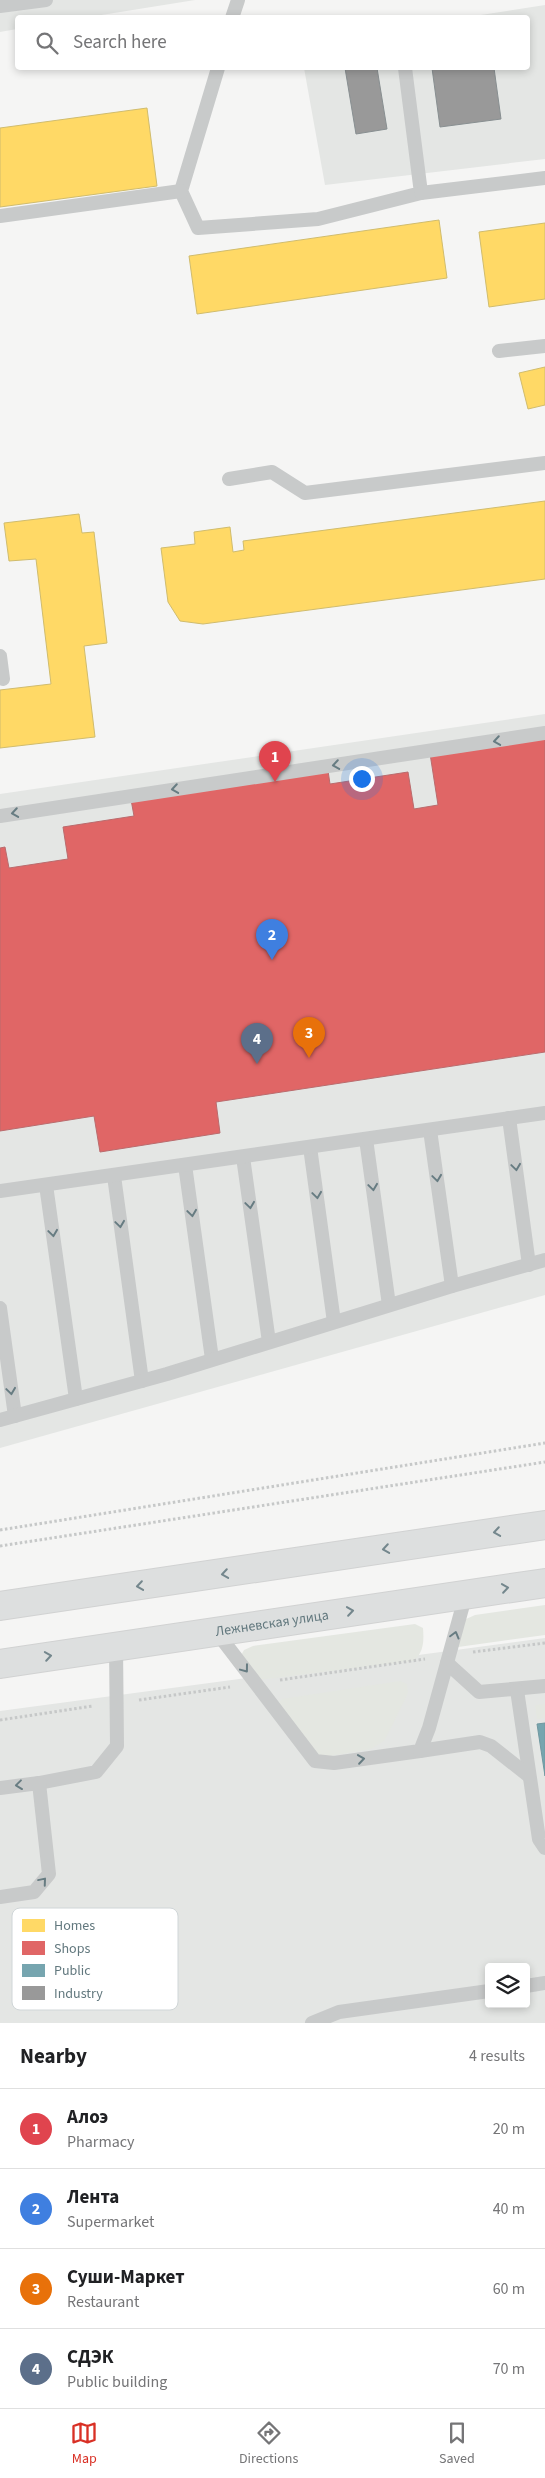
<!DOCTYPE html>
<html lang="en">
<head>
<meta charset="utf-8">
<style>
	body { margin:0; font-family:"Source Sans 3",sans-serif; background:#f6f6f6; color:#202124 }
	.controls { position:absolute; right:15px; bottom:15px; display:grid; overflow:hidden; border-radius:5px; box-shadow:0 2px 8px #0003 }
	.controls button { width:45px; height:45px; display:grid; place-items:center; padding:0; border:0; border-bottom:1px solid #e0e0e0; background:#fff; color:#202124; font:25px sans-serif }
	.you { position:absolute; left:361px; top:778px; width:18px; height:18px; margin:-12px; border:4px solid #fff; border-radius:50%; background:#1a73e8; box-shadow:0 0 0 8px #1a73e833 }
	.badge { display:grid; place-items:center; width:32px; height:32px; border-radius:50%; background:#d93025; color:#fff; font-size:16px; font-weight:700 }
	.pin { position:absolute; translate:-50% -41px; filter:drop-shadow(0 1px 2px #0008) }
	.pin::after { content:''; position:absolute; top:26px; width:18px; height:15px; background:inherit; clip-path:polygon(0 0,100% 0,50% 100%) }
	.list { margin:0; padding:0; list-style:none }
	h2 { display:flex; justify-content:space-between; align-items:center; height:65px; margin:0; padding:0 20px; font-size:21px }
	h2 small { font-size:16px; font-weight:400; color:#757577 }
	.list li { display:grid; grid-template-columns:32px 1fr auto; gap:15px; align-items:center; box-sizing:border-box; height:80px; padding:0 20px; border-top:1px solid #e0e0e0 }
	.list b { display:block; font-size:19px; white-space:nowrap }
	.list p { margin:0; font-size:16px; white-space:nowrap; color:#757577 }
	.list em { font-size:16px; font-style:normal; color:#757577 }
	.icon { flex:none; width:28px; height:28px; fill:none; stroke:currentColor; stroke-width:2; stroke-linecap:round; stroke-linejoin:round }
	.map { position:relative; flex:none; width:545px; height:2023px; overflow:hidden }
	.search { position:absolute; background:#fff; box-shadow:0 2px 8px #0003; left:15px; right:15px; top:15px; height:55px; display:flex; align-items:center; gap:12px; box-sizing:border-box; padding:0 18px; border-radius:5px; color:#757577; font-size:19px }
	.sheet { height:385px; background:#fff }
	nav { display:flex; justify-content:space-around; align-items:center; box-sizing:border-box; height:70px; border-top:1px solid #e0e0e0; background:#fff; font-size:14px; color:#757577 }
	nav a { display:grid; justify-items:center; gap:2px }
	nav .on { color:#d93025 }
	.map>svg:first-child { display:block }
	.built { fill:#e4e6e4; fill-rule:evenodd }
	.green { fill:#e4e7e1 }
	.homes { fill:#ffd966; stroke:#d0bc6d }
	.shops { fill:#e06666; stroke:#ba6b6d }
	.public { fill:#76a5af; stroke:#7098a0 }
	.industry { fill:#999; stroke:#888f91 }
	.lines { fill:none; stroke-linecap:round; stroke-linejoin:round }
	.highway-casing { stroke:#d1d2d2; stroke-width:30 }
	.path { stroke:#c6c8c8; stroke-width:3; stroke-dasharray:2.5 2.5; stroke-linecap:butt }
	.lane { stroke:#c8caca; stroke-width:14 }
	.highway { stroke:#dddfdf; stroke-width:28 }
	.oneway { stroke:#677c82 }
	.oneway2 { stroke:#74878d }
	.labels { text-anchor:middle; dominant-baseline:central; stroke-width:5; stroke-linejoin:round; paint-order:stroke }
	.street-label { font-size:14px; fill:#62787e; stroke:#fff }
	.key { fill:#fff; stroke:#d0d6d8; stroke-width:1 }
	.key-label { font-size:14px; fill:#62787e }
</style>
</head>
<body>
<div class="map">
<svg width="545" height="2023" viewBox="0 0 545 2023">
	<rect width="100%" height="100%" fill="#f5f5f4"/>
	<g class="built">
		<polygon points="0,0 195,0 89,17 18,18 17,29 0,32"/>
		<polygon points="545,5 545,159 325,185 304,68 528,68 528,18 468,17"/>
		<polygon points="545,714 545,1295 0,1448 0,794"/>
		<path d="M545,1638V2023H0V1711ZM489,1967H526V2004H489Z"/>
	</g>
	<g class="green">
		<polygon points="545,1605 545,1635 451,1648 464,1620 475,1615"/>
		<path d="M415,1624L423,1628C424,1640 424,1653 413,1661L258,1680L240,1657L244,1650L253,1646Z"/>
		<polygon points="400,1681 407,1684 408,1693 385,1740 371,1749 318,1758 276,1705 282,1699"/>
		<polygon points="545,1704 545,1718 537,1719 535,1705"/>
	</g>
	<g class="homes">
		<polygon points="147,108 157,186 0,207 0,128"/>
		<polygon points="439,220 447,278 197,314 189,256"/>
		<polygon points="545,223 545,299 489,307 479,232"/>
		<polygon points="545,367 545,405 528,409 519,373"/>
		<polygon points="545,501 545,579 203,624 180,621 168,602 161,548 195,544 194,532 230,527 233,552 244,550 243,541"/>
		<polygon points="79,514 82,533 94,532 107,643 84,646 95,737 0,748 0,690 51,684 36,559 9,561 4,523"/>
	</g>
	<polygon class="shops" points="545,730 545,1052 216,1102 220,1133 100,1152 94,1116 0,1131 0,848 5,847 9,868 68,859 63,827 134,816 130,794 327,764 330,784 408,772 414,809 438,805 429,747"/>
	<polygon class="public" points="545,1723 545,1776 537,1724"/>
	<g class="industry">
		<polygon points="345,68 377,68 387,129 356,134"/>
		<polygon points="432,68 494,68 501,119 440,127"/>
	</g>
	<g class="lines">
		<defs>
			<g id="highway">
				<polyline points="0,1606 545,1525"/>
				<path id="s1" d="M0,1664L545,1583"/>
			</g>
		</defs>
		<use href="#highway" class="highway-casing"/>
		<g class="path">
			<polyline points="0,1530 545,1443"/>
			<polyline points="0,1546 545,1462"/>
			<polyline points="473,1652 545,1643"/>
			<polyline points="280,1680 425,1659"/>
			<polyline points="139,1700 230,1687"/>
			<polyline points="0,1720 93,1706"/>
		</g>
		<g class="lane">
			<polyline points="0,6 46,0"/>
			<polyline points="232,18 238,0"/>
			<polyline points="218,68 181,191 198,228 318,219 421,193 405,68"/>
			<polyline points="421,193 545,178"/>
			<polyline points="0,216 181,191"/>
			<polyline points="499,351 545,346"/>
			<polyline points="229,479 272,472 305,493 545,463"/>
			<polyline points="0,656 3,679"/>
			<polyline points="0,816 545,733"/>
			<polyline points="509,1118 529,1265"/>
			<polyline points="430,1130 452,1286"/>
			<polyline points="366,1139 389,1305"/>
			<polyline points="310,1147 334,1322"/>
			<polyline points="243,1157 269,1342"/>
			<polyline points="185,1165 212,1359"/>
			<polyline points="114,1176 142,1381"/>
			<polyline points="46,1185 76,1399"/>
			<polyline points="0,1191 545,1113"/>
			<polyline points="0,1308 15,1416"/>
			<polyline points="0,1420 167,1374 452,1286 545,1260"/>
			<polyline points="215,1630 315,1761 334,1763 420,1751 429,1728 466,1594"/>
			<polyline points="447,1663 479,1692 545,1686"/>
			<polyline points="517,1690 539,1839 545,1848"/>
			<polyline points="420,1751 480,1742 491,1746 529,1776"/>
			<polyline points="0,1788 39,1783 96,1772 117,1746 116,1646"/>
			<polyline points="0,1897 34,1892 49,1874 39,1783"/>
			<polyline points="526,1986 545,1983"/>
			<polyline points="312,2023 339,2012 489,1991"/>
		</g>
		<use href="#highway" class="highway"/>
	</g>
	<defs><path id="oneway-chevron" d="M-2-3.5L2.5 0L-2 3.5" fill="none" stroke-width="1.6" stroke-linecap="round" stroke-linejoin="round" transform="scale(1.25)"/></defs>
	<g class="oneway">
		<use href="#oneway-chevron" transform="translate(497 741) rotate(171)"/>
		<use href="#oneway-chevron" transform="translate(336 765) rotate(171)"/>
		<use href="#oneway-chevron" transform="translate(175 789) rotate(171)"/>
		<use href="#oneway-chevron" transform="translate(15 813) rotate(171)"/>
		<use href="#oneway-chevron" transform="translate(516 1167) rotate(82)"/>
		<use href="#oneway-chevron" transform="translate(437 1178) rotate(82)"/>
		<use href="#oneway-chevron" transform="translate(373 1187) rotate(82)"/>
		<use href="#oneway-chevron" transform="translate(317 1195) rotate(82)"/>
		<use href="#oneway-chevron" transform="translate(250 1205) rotate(82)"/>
		<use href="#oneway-chevron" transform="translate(192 1213) rotate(82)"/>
		<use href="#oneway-chevron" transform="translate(120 1224) rotate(82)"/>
		<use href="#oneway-chevron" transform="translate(53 1233) rotate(82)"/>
		<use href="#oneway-chevron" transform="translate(11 1391) rotate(82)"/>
		<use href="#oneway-chevron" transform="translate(455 1635) rotate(-75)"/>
		<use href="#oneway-chevron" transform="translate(245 1669) rotate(53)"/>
		<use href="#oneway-chevron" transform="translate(361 1759) rotate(-8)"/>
		<use href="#oneway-chevron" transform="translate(19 1785) rotate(173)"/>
		<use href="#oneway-chevron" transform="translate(43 1881) rotate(-50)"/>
	</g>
	<g class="oneway2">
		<use href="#oneway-chevron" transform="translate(497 1532) rotate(171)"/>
		<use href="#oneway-chevron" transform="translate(386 1549) rotate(171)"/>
		<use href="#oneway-chevron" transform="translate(225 1574) rotate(171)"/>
		<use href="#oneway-chevron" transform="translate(140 1586) rotate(172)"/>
		<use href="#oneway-chevron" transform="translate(505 1588) rotate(-8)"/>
		<use href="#oneway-chevron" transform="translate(350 1611) rotate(-8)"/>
		<use href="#oneway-chevron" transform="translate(48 1656) rotate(-9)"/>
	</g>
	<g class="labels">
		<g class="street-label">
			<text stroke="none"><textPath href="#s1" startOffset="275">Лежневская улица</textPath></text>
		</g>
	</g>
	<rect x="12" y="1908" width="166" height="102" rx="8" class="key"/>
	<rect x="22" y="1919" width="23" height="13" fill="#ffd966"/>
	<rect x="22" y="1941" width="23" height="14" fill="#e06666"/>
	<rect x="22" y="1964" width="23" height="13" fill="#76a5af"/>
	<rect x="22" y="1986" width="23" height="14" fill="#999"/>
	<g class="key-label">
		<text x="54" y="1930">Homes</text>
		<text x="54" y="1953">Shops</text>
		<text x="54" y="1975">Public</text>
		<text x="54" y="1998">Industry</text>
	</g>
</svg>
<div class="controls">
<button><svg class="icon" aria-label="layers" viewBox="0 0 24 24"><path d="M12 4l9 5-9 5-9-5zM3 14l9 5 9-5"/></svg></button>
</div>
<div class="you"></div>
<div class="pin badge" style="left:275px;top:782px;background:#e0444e">1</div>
<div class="pin badge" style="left:272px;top:960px;background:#3f7fe0">2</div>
<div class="pin badge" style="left:309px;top:1058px;background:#e8710a">3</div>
<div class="pin badge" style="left:257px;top:1064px;background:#5c6f8a">4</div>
<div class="search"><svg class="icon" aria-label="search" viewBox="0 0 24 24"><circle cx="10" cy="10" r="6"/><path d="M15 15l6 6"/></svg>Search here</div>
</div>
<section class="sheet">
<h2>Nearby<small>4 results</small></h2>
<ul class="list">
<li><span class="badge" style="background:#e0444e">1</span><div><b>Алоэ</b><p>Pharmacy</p></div><em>20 m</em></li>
<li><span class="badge" style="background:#3f7fe0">2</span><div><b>Лента</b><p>Supermarket</p></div><em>40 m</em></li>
<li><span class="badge" style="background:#e8710a">3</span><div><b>Суши-Маркет</b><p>Restaurant</p></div><em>60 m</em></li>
<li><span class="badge" style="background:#5c6f8a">4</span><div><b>СДЭК</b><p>Public building</p></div><em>70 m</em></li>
</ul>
</section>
<nav>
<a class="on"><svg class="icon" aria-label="map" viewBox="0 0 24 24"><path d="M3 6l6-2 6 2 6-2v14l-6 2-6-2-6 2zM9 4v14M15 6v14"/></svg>Map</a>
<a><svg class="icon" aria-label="directions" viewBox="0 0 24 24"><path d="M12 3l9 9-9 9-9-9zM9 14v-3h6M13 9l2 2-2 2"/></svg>Directions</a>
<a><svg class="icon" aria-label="saved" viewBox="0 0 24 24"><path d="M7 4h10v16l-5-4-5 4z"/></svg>Saved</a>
</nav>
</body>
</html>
